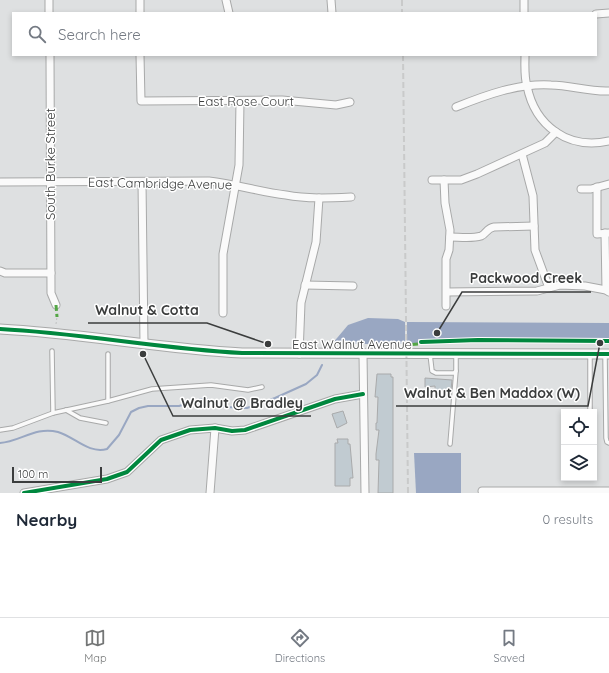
<!DOCTYPE html>
<html lang="en">
<head>
<meta charset="utf-8">
<style>
	body { margin:0; font-family:Quicksand,sans-serif; background:#f6f6f7; color:#1f2937 }
	.controls { position:absolute; right:12px; bottom:12px; display:grid; overflow:hidden; border-radius:0px; box-shadow:0 2px 6px #0003 }
	.controls button { width:36px; height:36px; display:grid; place-items:center; padding:0; border:0; border-bottom:1px solid #e0e1e3; background:#fff; color:#1f2937; font:20px sans-serif }
	.scale { position:absolute; left:12px; bottom:10px; width:90px; box-sizing:border-box; padding-left:4px; border:2px solid #3b3d3d; border-top:0; font-size:11px; line-height:14px; white-space:nowrap; color:#3b3d3d; -webkit-text-stroke:3px #fff; paint-order:stroke }
	.list { margin:0; padding:0; list-style:none }
	h2 { display:flex; justify-content:space-between; align-items:center; height:52px; margin:0; padding:0 16px; font-size:17px }
	h2 small { font-size:13px; font-weight:400; color:#747a83 }
	.icon { flex:none; width:22px; height:22px; fill:none; stroke:currentColor; stroke-width:2; stroke-linecap:round; stroke-linejoin:round }
	.map { position:relative; flex:none; width:609px; height:493px; overflow:hidden }
	.search { position:absolute; background:#fff; box-shadow:0 2px 6px #0003; left:12px; right:12px; top:12px; height:44px; display:flex; align-items:center; gap:10px; box-sizing:border-box; padding:0 14px; border-radius:0px; color:#747a83; font-size:15px }
	.sheet { height:124px; background:#fff }
	nav { display:flex; justify-content:space-around; align-items:center; box-sizing:border-box; height:56px; border-top:1px solid #e0e1e3; background:#fff; font-size:11px; color:#747a83 }
	nav a { display:grid; justify-items:center; gap:2px }
	nav .on { color:#747676 }
	.map>svg:first-child { display:block }
	.water { fill:#99a7c2 }
	.lines { fill:none; stroke-linecap:round; stroke-linejoin:round }
	.stream { stroke:#99a7c2; stroke-width:2 }
	.building { fill:#c1cbd1; stroke:#a9aaab }
	.service-casing { stroke:#a8a9a9; stroke-width:5.5 }
	.minor-casing { stroke:#a8a9a9; stroke-width:9 }
	.secondary-casing { stroke:#a8a9a9; stroke-width:11 }
	.path { stroke:#c0c1c1; stroke-width:1; stroke-dasharray:2 2; stroke-linecap:butt }
	.service { stroke:#fafafa; stroke-width:3.5 }
	.minor { stroke:#fafafa; stroke-width:7 }
	.secondary { stroke:#fafafa; stroke-width:9 }
	.rail { stroke:#c9caca; stroke-width:2; stroke-dasharray:6 3; stroke-linecap:butt }
	.quiet { stroke:#54a646; stroke-width:3; stroke-dasharray:6 3; stroke-linecap:butt }
	.cycleway-casing { stroke:#fff; stroke-width:6 }
	.cycleway { stroke:#00873e; stroke-width:4 }
	.labels { text-anchor:middle; dominant-baseline:central; stroke-width:3; stroke-linejoin:round; paint-order:stroke }
	.street-label { font-size:13px; fill:#3b3d3d; stroke:#fff }
	.leader { fill:none; stroke:#3b3d3d; stroke-width:1.5 }
	.callout-dot { fill:#3b3d3d; stroke:#fff; stroke-width:1.5 }
	.callout-label { font-size:14px; text-anchor:middle; font-weight:bold; fill:#3b3d3d; stroke:#fff; stroke-width:3; stroke-linejoin:round; paint-order:stroke }
</style>
</head>
<body>
<div class="map">
<svg width="609" height="493" viewBox="0 0 609 493">
	<rect width="100%" height="100%" fill="#dee0e1"/>
	<g class="water">
		<polygon points="368,318 398,319 405,322 405,344 332,344 348,325"/>
		<polygon points="407,322 609,323 609,339 418,339 418,344 407,344"/>
		<polygon points="414,453 461,453 461,493 416,493"/>
	</g>
	<g class="lines">
		<path class="stream" d="M0,443C20,442 35,426 58,432C75,437 88,454 107,449L119,435L131,412L139,408L148,406H179L202,399L210,400L225,407L247,408L275,398L306,384L317,375L322,365"/>
	</g>
	<g class="building">
		<polygon points="377,374 391,374 391,377 393,377 393,493 378,493 379,460 376,460 376,454 379,430 376,430 376,423 377,423 378,397 375,397"/>
		<polygon points="425,378 452,380 451,390 435,391 435,386 425,387"/>
		<polygon points="343,411 347,423 337,428 332,414"/>
		<polygon points="337,439 348,439 348,444 350,444 353,478 350,478 350,486 335,486 335,443 338,443"/>
	</g>
	<g class="lines">
		<defs>
			<g id="service">
				<polyline points="52,351 53,413"/>
				<polyline points="430,354 432,371 436,373 454,373 456,371 456,355"/>
				<polyline points="590,355 590,412"/>
				<polyline points="605,355 606,438 607,442 609,443"/>
				<polyline points="108,401 108,354"/>
				<polyline points="66,410 80,418 106,423"/>
				<polyline points="0,430 13,428 53,413 108,401 152,389 211,385 248,390 262,387"/>
				<polyline points="450,444 456,371"/>
			</g>
			<g id="minor">
				<polyline points="49,0 49,13"/>
				<polyline points="140,0 140,13"/>
				<polyline points="226,0 229,13"/>
				<polyline points="331,0 332,13"/>
				<polyline points="524,13 524,0"/>
				<polyline points="596,14 609,13"/>
				<polyline points="50,55 51,293 56,305"/>
				<polyline points="140,55 141,101 282,100 336,105 350,102"/>
				<path d="M525,55C525,65 524,76 527,86C535,126 568,150 609,141"/>
				<path d="M456,107C486,95 518,83 551,85C570,85 589,92 609,91"/>
				<polyline points="522,154 533,196 535,250 549,288"/>
				<polyline points="432,180 461,180 477,174 545,143 556,132"/>
				<polyline points="444,180 445,203 450,230 449,250 446,259 446,306"/>
				<path d="M0,182L209,181C235,184 260,192 286,195C307,199 329,198 351,197"/>
				<polyline points="142,182 144,344"/>
				<polyline points="597,187 597,234 609,233"/>
				<polyline points="581,189 591,189 609,184"/>
				<polyline points="605,233 606,290"/>
				<path d="M450,237C459,237 472,239 481,236C486,234 487,228 494,227L534,226"/>
				<polyline points="0,271 5,273 51,273"/>
				<polyline points="305,285 353,286"/>
				<polyline points="447,292 537,291 560,285 585,286 606,290 609,292"/>
				<polyline points="223,313 223,254 239,165 240,101"/>
				<polyline points="299,354 301,303 316,242 319,198"/>
				<polyline points="363,354 365,493"/>
				<polyline points="482,491 609,491"/>
				<polyline points="24,493 107,479 127,472 161,440 190,430 215,428 232,431 245,430 335,399 363,394"/>
				<polyline points="210,493 215,428"/>
			</g>
			<path id="secondary" d="M0,329C81,333 161,349 242,353L609,354"/>
		</defs>
		<use href="#service" class="service-casing"/>
		<use href="#minor" class="minor-casing"/>
		<use href="#secondary" class="secondary-casing"/>
		<polyline class="path" points="56,324 57,317"/>
		<use href="#service" class="service"/>
		<use href="#minor" class="minor"/>
		<use href="#secondary" class="secondary"/>
		<g class="rail">
			<polyline points="402,0 402,13"/>
			<polyline points="403,55 408,493"/>
		</g>
		<g class="quiet">
			<polyline points="56,305 57,317"/>
			<polyline points="403,345 418,344 421,342"/>
		</g>
		<defs>
			<g id="cycleway">
				<path d="M0,329C81,333 161,349 242,353L609,354"/>
				<polyline points="421,342 478,340 609,341"/>
				<polyline points="24,493 107,479 127,472 161,440 190,430 215,428 232,431 245,430 335,399 363,394"/>
			</g>
		</defs>
		<use href="#cycleway" class="cycleway-casing"/>
		<use href="#cycleway" class="cycleway"/>
	</g>
	<g class="labels">
		<g class="street-label">
			<text x="246" y="101">East Rose Court</text>
			<text transform="translate(50 164) rotate(-90)">South Burke Street</text>
			<text transform="translate(160 183) rotate(1)">East Cambridge Avenue</text>
			<text x="352" y="344">East Walnut Avenue</text>
		</g>
	</g>
	<path class="leader" d="M437 333L462 292H591M268 344L207 323H88M600 343L588 406H396M143 354L173 416H311"/>
	<g class="callout-dot">
		<circle cx="437" cy="333" r="4"/>
		<circle cx="268" cy="344" r="4"/>
		<circle cx="600" cy="343" r="4"/>
		<circle cx="143" cy="354" r="4"/>
	</g>
	<g class="callout-label">
		<text x="526" y="283">Packwood Creek</text>
		<text x="147" y="315">Walnut &amp; Cotta</text>
		<text x="492" y="398">Walnut &amp; Ben Maddox (W)</text>
		<text x="242" y="408">Walnut @ Bradley</text>
	</g>
</svg>
<div class="controls">
<button><svg class="icon" aria-label="locate" viewBox="0 0 24 24"><circle cx="12" cy="12" r="6"/><path d="M12 2v4M12 18v4M2 12h4M18 12h4"/></svg></button>
<button><svg class="icon" aria-label="layers" viewBox="0 0 24 24"><path d="M12 4l9 5-9 5-9-5zM3 14l9 5 9-5"/></svg></button>
</div>
<div class="scale">100 m</div>
<div class="search"><svg class="icon" aria-label="search" viewBox="0 0 24 24"><circle cx="10" cy="10" r="6"/><path d="M15 15l6 6"/></svg>Search here</div>
</div>
<section class="sheet">
<h2>Nearby<small>0 results</small></h2>
<ul class="list">
</ul>
</section>
<nav>
<a class="on"><svg class="icon" aria-label="map" viewBox="0 0 24 24"><path d="M3 6l6-2 6 2 6-2v14l-6 2-6-2-6 2zM9 4v14M15 6v14"/></svg>Map</a>
<a><svg class="icon" aria-label="directions" viewBox="0 0 24 24"><path d="M12 3l9 9-9 9-9-9zM9 14v-3h6M13 9l2 2-2 2"/></svg>Directions</a>
<a><svg class="icon" aria-label="saved" viewBox="0 0 24 24"><path d="M7 4h10v16l-5-4-5 4z"/></svg>Saved</a>
</nav>
</body>
</html>
